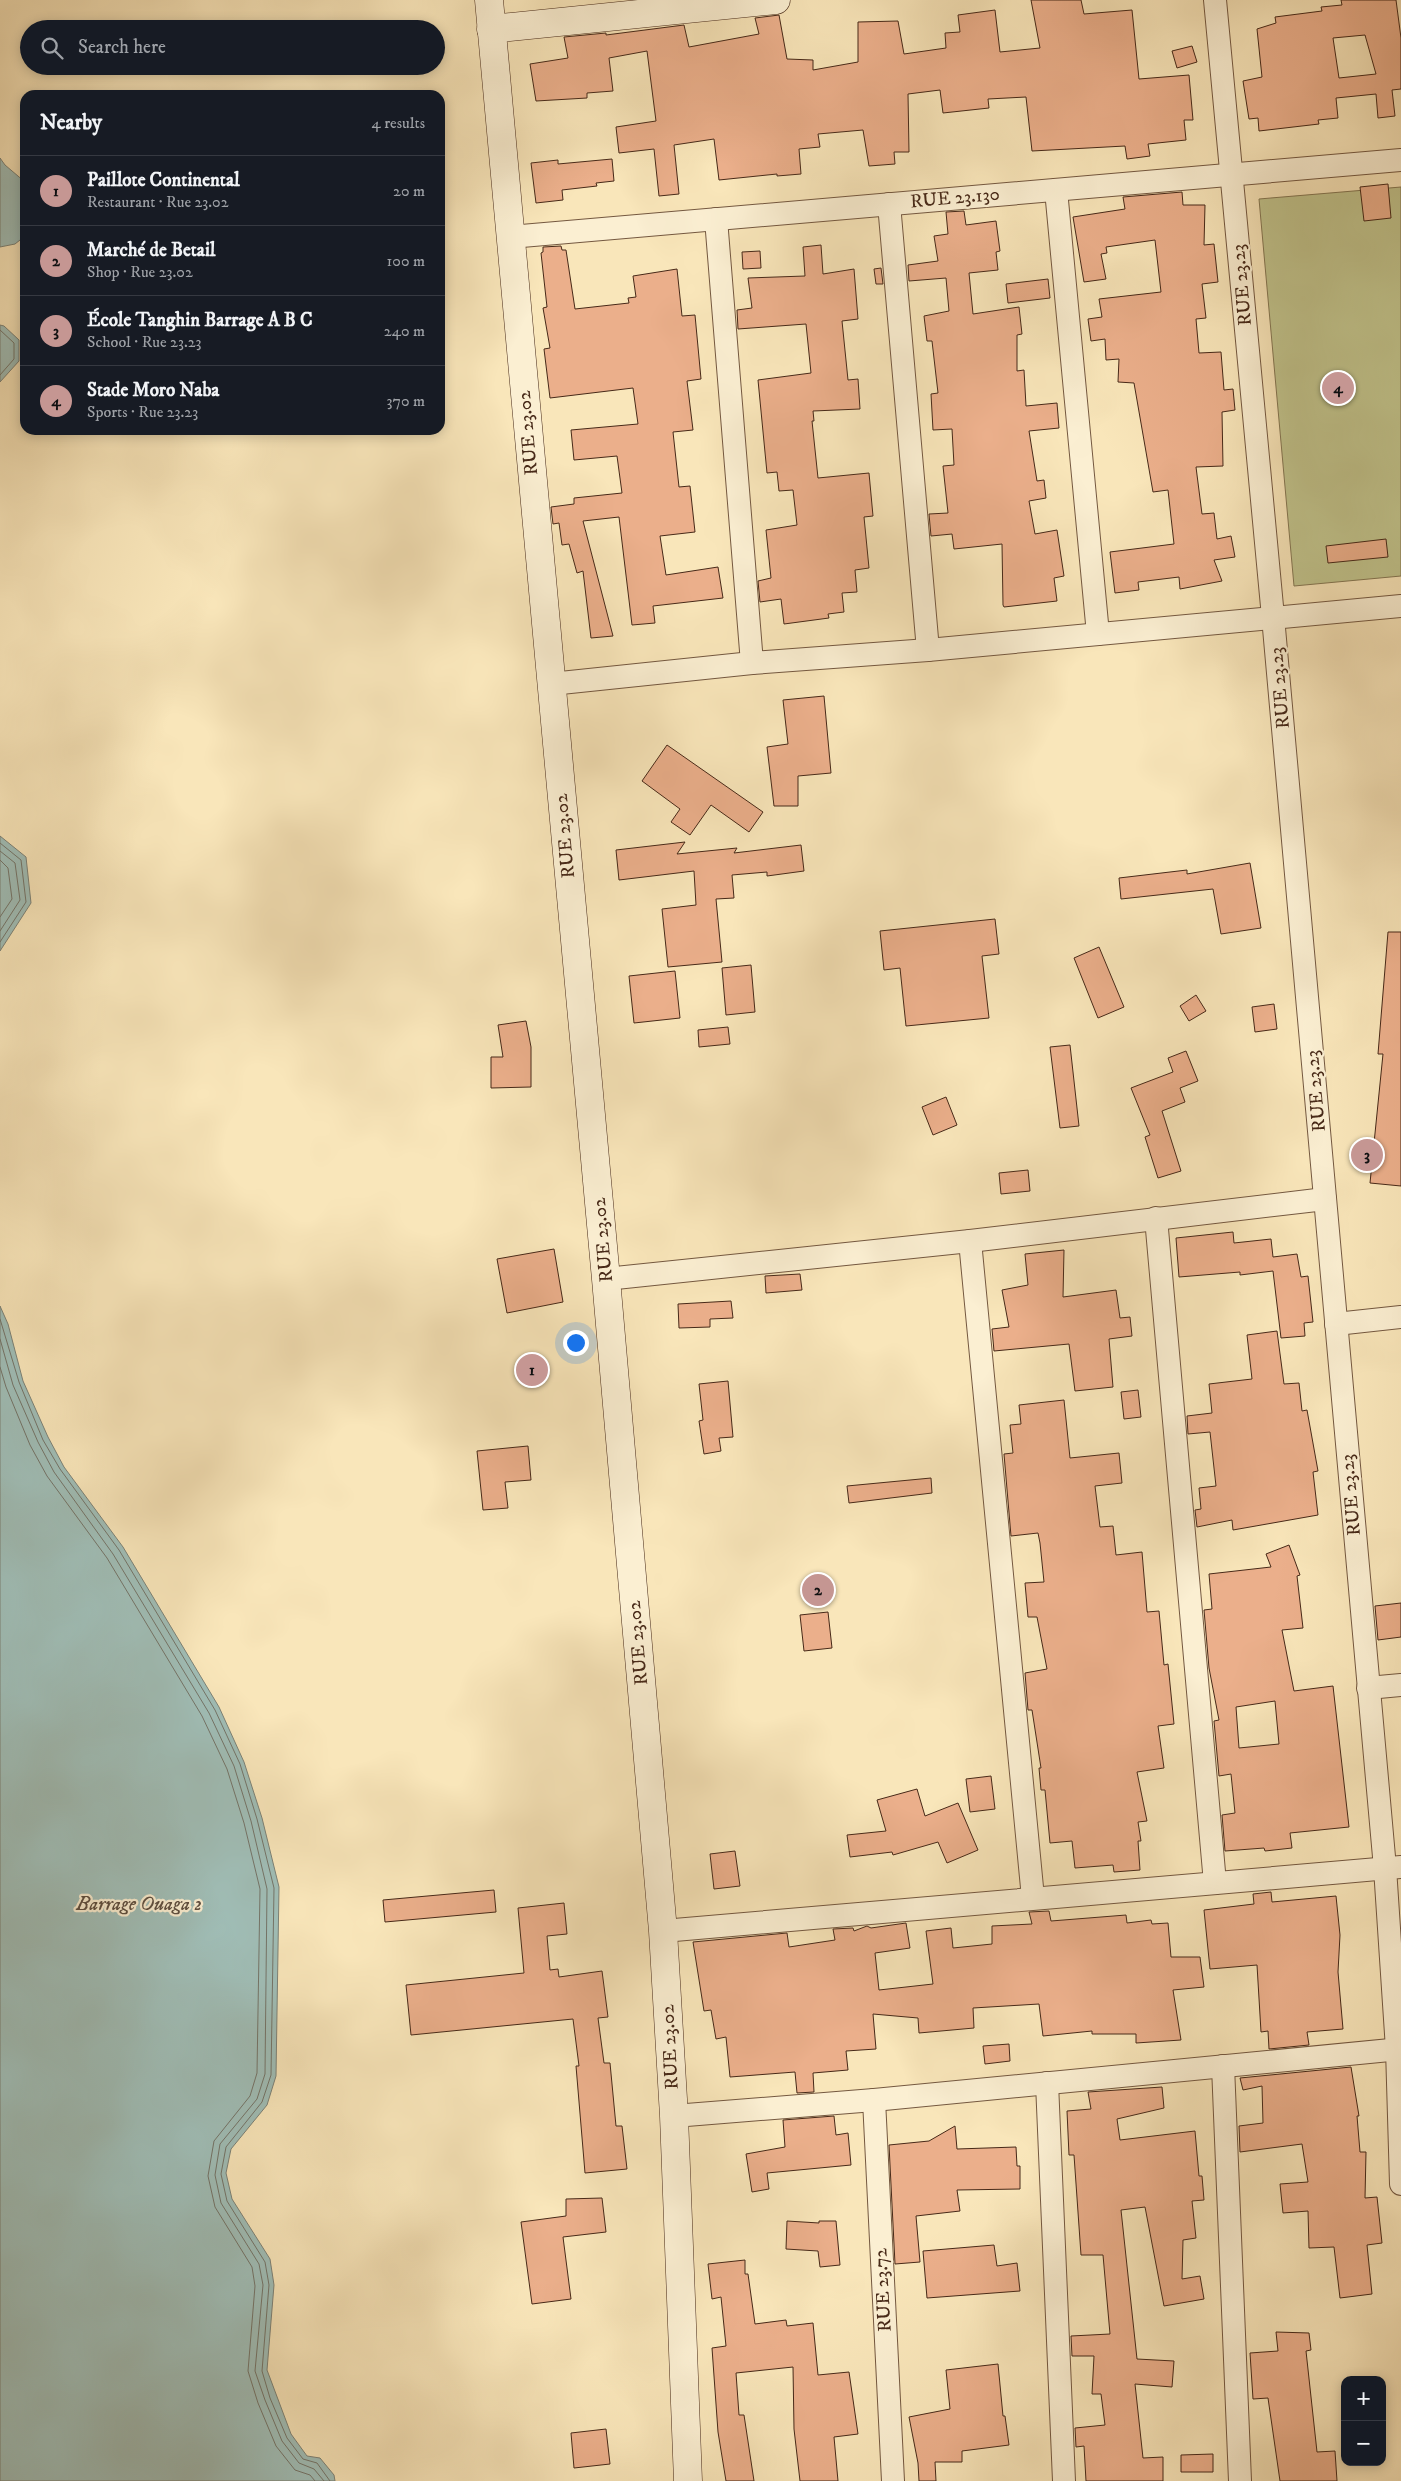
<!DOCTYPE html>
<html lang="en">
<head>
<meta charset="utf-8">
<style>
	body { margin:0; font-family:"IM FELL DW Pica",serif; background:#20242c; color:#f1f3f6 }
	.controls { position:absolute; right:15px; bottom:15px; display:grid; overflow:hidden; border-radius:10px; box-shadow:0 2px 12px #0003 }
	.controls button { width:45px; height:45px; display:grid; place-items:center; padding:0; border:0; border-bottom:1px solid #363941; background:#171b24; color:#f1f3f6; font:25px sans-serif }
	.you { position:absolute; left:575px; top:1342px; width:18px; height:18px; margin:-12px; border:4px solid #fff; border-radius:50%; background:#1a73e8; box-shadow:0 0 0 8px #1a73e833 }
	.badge { display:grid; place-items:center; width:32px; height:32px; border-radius:50%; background:#c59692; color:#111; font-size:16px; font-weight:700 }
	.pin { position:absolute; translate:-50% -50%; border:2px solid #fff; box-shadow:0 1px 5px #0006 }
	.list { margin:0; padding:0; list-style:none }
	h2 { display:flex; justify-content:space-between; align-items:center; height:65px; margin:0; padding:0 20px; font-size:21px }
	h2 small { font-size:16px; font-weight:400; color:#9ea1a6 }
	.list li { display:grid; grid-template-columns:32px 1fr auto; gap:15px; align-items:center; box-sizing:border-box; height:70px; padding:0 20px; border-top:1px solid #363941 }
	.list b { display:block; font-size:19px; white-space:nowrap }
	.list p { margin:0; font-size:16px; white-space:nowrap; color:#9ea1a6 }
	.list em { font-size:16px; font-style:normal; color:#9ea1a6 }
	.icon { flex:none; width:28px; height:28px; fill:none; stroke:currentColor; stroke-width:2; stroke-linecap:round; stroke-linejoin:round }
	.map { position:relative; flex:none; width:1401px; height:2481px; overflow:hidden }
	.search { position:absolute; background:#171b24; box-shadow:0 2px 12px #0003; left:20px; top:20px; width:425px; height:55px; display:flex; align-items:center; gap:12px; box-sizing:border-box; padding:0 18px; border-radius:28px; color:#9ea1a6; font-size:19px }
	.panel { position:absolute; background:#171b24; box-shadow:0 2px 12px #0003; left:20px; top:90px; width:425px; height:345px; border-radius:15px }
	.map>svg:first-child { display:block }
	.green { fill:#c1c48d; stroke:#847652 }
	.water { fill:#a0beb7; stroke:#7c8277 }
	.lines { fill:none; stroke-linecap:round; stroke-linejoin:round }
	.shore { stroke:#747468; stroke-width:1 }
	.building { fill:#ebaf8b; stroke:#472918; fill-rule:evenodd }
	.street-casing { stroke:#745840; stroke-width:24 }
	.secondary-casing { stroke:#472918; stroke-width:29 }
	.street { stroke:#fbefd2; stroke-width:22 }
	.secondary { stroke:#fbefd2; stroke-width:28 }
	.labels { text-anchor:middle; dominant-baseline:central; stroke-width:4.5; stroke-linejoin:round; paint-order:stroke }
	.street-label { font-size:19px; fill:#472918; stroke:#fbefd2 }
	.water-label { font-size:20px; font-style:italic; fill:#5d4e40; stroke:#fbefd2 }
</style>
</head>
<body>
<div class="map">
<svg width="1401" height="2481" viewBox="0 0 1401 2481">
	<rect width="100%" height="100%" fill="#f9e6ba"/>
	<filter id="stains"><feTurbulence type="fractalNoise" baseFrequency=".004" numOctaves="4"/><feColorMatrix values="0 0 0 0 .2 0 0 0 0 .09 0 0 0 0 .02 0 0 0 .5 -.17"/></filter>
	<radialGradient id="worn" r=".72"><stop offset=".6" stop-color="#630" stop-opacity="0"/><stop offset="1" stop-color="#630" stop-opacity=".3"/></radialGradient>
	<polygon class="green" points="1401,187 1401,576 1294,586 1259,199"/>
	<g class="water">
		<polygon points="0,158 5,165 25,182 25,236 15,244 0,247"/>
		<polygon points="0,325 4,326 19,340 19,361 0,382"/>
		<polygon points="0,836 26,857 31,903 0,951"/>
		<polygon points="0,1306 8,1324 23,1381 48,1437 64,1467 123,1547 219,1707 244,1762 262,1818 279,1887 276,2076 267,2105 231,2149 226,2173 232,2199 270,2259 274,2285 267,2370 291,2434 307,2456 320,2458 334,2475 335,2481 0,2481"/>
	</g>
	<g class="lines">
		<g class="shore">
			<polyline points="0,330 14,343 14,359 0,375"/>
			<polyline points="0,843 21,860 26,902 0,942"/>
			<polyline points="0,851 15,863 20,900 0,931"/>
			<polyline points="0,860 8,868 12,899 0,917"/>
			<polyline points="0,1319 19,1382 43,1440 60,1469 119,1550 215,1710 240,1764 257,1819 274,1888 271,2075 262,2102 226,2147 221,2174 227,2201 265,2262 269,2285 262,2371 270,2398 287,2438 303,2459 317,2463 330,2481"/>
			<polyline points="0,1339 13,1385 38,1442 54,1472 113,1554 209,1713 234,1766 251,1821 267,1889 265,2074 257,2099 220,2144 215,2175 221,2203 259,2264 263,2285 255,2371 265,2400 282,2441 299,2463 314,2469 324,2481"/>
			<polyline points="0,1367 6,1387 30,1445 47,1476 107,1558 202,1716 227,1769 244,1823 260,1889 257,2073 250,2096 214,2141 208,2176 215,2207 252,2267 255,2286 248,2371 258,2403 276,2446 295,2470 310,2475 315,2481"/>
		</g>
	</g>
	<g class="building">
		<polygon points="1031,0 1081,0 1084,14 1132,10 1139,79 1189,75 1193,120 1184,120 1186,140 1148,144 1150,156 1127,159 1125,146 1032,151 1026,97 988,99 989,108 943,113 940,90 908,94 909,152 894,152 895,164 869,166 863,130 818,134 820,147 799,149 801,174 777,176 777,174 719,180 714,139 674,145 679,194 659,196 654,149 619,153 616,127 656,121 647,51 609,58 613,91 587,93 587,98 536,101 530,64 568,58 564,37 606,33 606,35 684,25 689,47 759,34 755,18 779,15 787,59 813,60 813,70 858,62 858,22 898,21 904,54 946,48 945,33 960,32 958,15 995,10 1000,52 1040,48"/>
		<path d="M1341,0H1396L1401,38V89L1392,90L1395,116L1378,118L1376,94L1336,98L1338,118L1318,120L1319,124L1259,131L1258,118L1249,119L1243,81L1262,77L1257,29L1276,23L1275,17L1322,11L1321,7L1342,5ZM1365,35L1376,74L1339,78L1333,38Z"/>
		<polygon points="1192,46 1197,62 1177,68 1172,51"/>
		<polygon points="612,159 614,181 596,183 597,186 562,190 563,200 536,203 531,163 558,160 558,164"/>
		<polygon points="1388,184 1391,218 1364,221 1360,187"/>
		<polygon points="1182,192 1183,205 1205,205 1204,245 1214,244 1218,282 1202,284 1206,318 1196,319 1199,353 1221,352 1224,390 1233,389 1235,410 1222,412 1223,466 1196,467 1202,514 1214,513 1217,539 1231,536 1235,557 1214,560 1222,581 1180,589 1179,577 1138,582 1139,590 1115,593 1110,552 1174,544 1168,490 1153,492 1134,383 1118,382 1119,359 1106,360 1105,339 1091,341 1088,319 1102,317 1099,299 1161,292 1155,240 1106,247 1107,253 1101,254 1106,279 1084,282 1073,217 1125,209 1123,197"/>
		<polygon points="964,211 966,225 996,221 1000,251 996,252 998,270 969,273 973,314 1019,307 1022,334 1017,335 1017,371 1024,370 1026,406 1057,403 1059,428 1029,431 1037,481 1044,480 1046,498 1029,501 1035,534 1057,530 1064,576 1054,578 1057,601 1004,607 1003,605 1002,544 954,549 952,534 931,536 929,514 948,513 943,466 954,465 952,429 933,430 931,394 938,393 932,341 927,341 924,316 949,311 946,278 909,281 908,265 938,261 934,236 948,234 946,212"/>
		<polygon points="821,245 823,274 854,269 858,319 842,321 848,380 858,379 860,409 813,411 814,421 812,421 818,478 869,473 873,516 864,517 869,568 855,570 857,592 842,593 844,612 828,614 829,618 784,624 781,599 760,602 758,581 771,578 766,530 797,525 793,490 779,491 777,472 767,473 758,380 811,373 806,324 738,329 737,310 752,308 748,278 805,276 803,247"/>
		<polygon points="561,246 562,250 566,250 575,309 629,303 628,298 636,297 633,276 677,269 682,316 695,315 701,379 687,381 693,430 673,432 679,487 690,486 695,532 660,536 666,575 718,567 723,598 653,606 655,623 632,625 619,517 583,521 613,636 591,638 583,571 577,573 569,544 562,545 559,523 553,524 551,507 574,504 574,498 622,493 617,456 574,460 571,430 638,424 633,388 550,398 544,349 550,348 543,308 547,307 541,253 543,252 543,247"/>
		<polygon points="760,251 761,268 743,269 742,252"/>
		<polygon points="881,268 883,284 876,284 874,269"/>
		<polygon points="1048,279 1050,298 1008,303 1006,284"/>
		<polygon points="1386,539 1388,557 1328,563 1326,546"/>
		<polygon points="824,696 831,773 798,776 798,806 774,806 767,747 788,744 783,700"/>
		<polygon points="667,745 763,812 749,832 711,805 690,835 671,822 680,809 642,781"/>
		<polygon points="685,842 677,854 737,848 734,853 801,845 804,871 767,876 767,872 732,875 734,898 716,899 722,962 668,967 662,909 696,905 694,871 619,880 616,850"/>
		<polygon points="1250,863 1261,928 1221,934 1213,889 1121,899 1119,878 1187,870 1187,874"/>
		<polygon points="995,919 999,954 982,956 989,1018 906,1026 900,968 884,970 880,931"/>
		<polygon points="1388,932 1401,932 1401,1186 1370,1183 1383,1054 1378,1054"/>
		<polygon points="1099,947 1124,1007 1098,1018 1074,958"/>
		<polygon points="751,965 755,1012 726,1015 722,968"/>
		<polygon points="675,971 680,1018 634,1023 629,976"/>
		<polygon points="1196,995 1206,1011 1189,1021 1180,1006"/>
		<polygon points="1274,1004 1277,1029 1255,1032 1252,1007"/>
		<polygon points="526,1021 531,1047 531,1087 491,1088 491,1057 503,1057 498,1025"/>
		<polygon points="728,1027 730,1044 699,1047 698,1030"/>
		<polygon points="1070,1045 1079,1126 1060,1128 1050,1047"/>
		<polygon points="1186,1051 1198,1081 1180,1088 1185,1102 1162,1111 1181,1171 1158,1178 1145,1137 1150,1135 1131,1088 1173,1072 1168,1058"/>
		<polygon points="946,1097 957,1125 933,1135 922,1107"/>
		<polygon points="1028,1170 1030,1191 1001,1194 999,1173"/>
		<polygon points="1233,1232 1234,1243 1271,1239 1273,1257 1297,1254 1301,1277 1308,1276 1313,1322 1304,1323 1305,1336 1281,1338 1273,1271 1240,1275 1240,1272 1179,1277 1176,1238"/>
		<polygon points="554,1249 563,1302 507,1313 497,1259"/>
		<polygon points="1064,1250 1063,1297 1116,1290 1120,1318 1130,1317 1132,1336 1109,1339 1113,1387 1075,1391 1069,1344 994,1351 992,1329 1009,1327 1002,1290 1028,1285 1025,1254"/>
		<polygon points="800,1274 802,1290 766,1293 765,1276"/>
		<polygon points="731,1301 733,1318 710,1319 710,1327 679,1328 678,1304"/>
		<polygon points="1277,1331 1284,1384 1299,1383 1302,1411 1307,1410 1318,1471 1313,1472 1318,1515 1233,1530 1232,1520 1197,1527 1195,1510 1201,1509 1199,1488 1216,1486 1210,1432 1188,1434 1187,1416 1212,1413 1209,1384 1252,1379 1247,1335"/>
		<polygon points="728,1381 733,1437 719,1438 721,1451 704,1454 699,1421 703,1420 699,1384"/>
		<polygon points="1138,1390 1141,1417 1124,1419 1121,1392"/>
		<polygon points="1064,1400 1070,1458 1119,1453 1122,1483 1095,1486 1100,1527 1113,1526 1116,1555 1142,1552 1147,1612 1159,1611 1164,1665 1168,1664 1174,1724 1158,1726 1164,1768 1137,1772 1147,1821 1138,1822 1141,1841 1138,1841 1140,1870 1114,1872 1113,1865 1075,1868 1072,1841 1050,1843 1045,1790 1041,1790 1039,1768 1041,1768 1032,1710 1028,1710 1025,1673 1047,1669 1037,1617 1028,1617 1025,1583 1044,1582 1040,1543 1038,1533 1011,1536 1004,1454 1013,1453 1010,1425 1021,1424 1019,1405"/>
		<polygon points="528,1446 531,1480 505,1482 508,1508 483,1510 477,1451"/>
		<polygon points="931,1478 932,1493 849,1503 847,1486"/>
		<path d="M1289,1545L1300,1575L1297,1576L1303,1628L1282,1630L1294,1691L1333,1686L1349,1827L1290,1833L1292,1848L1265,1851L1264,1848L1225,1851L1222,1815L1235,1813L1231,1774L1219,1776L1214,1721L1219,1720L1209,1668L1204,1610L1212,1609L1209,1574L1271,1567L1266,1554ZM1275,1701L1279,1744L1239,1748L1236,1707Z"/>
		<polygon points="1401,1603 1401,1637 1378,1640 1375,1606"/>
		<polygon points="828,1612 832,1648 804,1651 800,1615"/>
		<polygon points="991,1776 995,1809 970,1812 966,1779"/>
		<polygon points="917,1789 925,1816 958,1803 978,1850 947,1863 938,1842 893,1855 892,1852 850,1857 847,1835 886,1831 877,1800"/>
		<polygon points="735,1851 740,1886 714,1889 710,1854"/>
		<polygon points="494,1890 496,1912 385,1922 383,1900"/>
		<polygon points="1271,1892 1272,1902 1336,1896 1340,1935 1338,1972 1343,2029 1307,2032 1309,2045 1269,2049 1268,2031 1261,2032 1257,1965 1210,1969 1204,1910 1254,1904 1253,1894"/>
		<polygon points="564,1903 567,1934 547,1936 550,1970 558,1969 559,1977 602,1971 608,2017 598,2018 604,2063 610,2063 616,2126 622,2126 627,2169 585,2173 576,2066 579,2066 573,2019 411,2035 406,1985 524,1973 518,1908"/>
		<polygon points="1049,1911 1051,1921 1126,1915 1127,1923 1151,1920 1152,1924 1168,1923 1171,1957 1200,1957 1204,1987 1173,1990 1181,2040 1136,2043 1136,2034 1092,2034 1092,2031 1043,2036 1039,2004 973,2008 974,2028 919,2033 918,2018 873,2014 876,2049 846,2051 848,2070 813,2073 814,2092 797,2093 795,2072 730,2077 726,2037 716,2039 711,2010 704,2011 693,1942 787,1933 789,1947 835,1940 833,1929 853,1928 854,1931 867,1926 871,1928 906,1923 910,1948 875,1953 879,1990 933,1984 926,1931 951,1928 953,1948 992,1944 992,1926 1032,1924 1029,1912"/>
		<polygon points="1009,2044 1010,2061 985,2064 983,2046"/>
		<polygon points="1351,2067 1359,2116 1357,2116 1360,2152 1366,2152 1365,2198 1377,2197 1382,2243 1367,2245 1372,2294 1340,2298 1334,2247 1309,2248 1308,2211 1283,2213 1280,2184 1308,2182 1302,2144 1240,2152 1239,2126 1263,2123 1262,2086 1243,2090 1240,2078"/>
		<polygon points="1162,2087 1164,2108 1117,2119 1120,2140 1195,2131 1199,2176 1202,2176 1204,2200 1192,2201 1196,2238 1183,2240 1182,2279 1200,2276 1204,2299 1164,2306 1145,2207 1121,2210 1137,2359 1174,2361 1172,2387 1135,2384 1143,2458 1163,2457 1163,2481 1086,2481 1084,2446 1076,2447 1075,2428 1105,2425 1101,2394 1092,2394 1094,2356 1072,2356 1071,2336 1110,2334 1103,2255 1081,2255 1074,2155 1069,2155 1067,2111 1091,2109 1088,2092"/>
		<polygon points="834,2116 836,2135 848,2133 851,2165 767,2173 769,2189 752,2192 746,2154 785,2147 783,2120"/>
		<polygon points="955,2126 957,2149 1016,2147 1017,2166 1020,2166 1020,2189 957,2190 960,2211 916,2216 920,2262 895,2264 889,2145 929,2141"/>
		<polygon points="602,2198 606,2232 563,2237 571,2299 532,2304 521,2222 566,2216 566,2199"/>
		<polygon points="787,2221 819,2223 819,2221 836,2221 840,2265 820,2267 818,2251 786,2249"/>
		<polygon points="994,2245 997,2266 1017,2263 1020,2291 927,2298 923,2251"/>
		<polygon points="745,2260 745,2274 748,2274 755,2324 786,2320 787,2326 813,2323 818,2375 849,2372 858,2434 834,2437 838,2481 800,2481 794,2429 793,2367 736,2373 739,2415 744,2415 754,2481 726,2481 718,2432 712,2348 726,2346 721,2297 712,2299 708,2264"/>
		<polygon points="1276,2332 1309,2333 1311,2350 1306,2351 1317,2452 1335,2451 1337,2481 1280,2481 1268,2398 1253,2399 1250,2353 1278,2351"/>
		<polygon points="998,2364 1003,2416 1005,2416 1009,2445 962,2451 962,2462 935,2462 936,2481 919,2481 918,2463 909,2417 950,2409 946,2370"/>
		<polygon points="606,2429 610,2464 574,2468 571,2433"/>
		<polygon points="1213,2454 1213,2472 1181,2472 1181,2455"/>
	</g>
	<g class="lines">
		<defs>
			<g id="street">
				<polyline points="1215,0 1273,617 1385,1868 1397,2049 1401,2184"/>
				<polyline points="1056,190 1098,634"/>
				<polyline points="889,204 928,650"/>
				<polyline points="716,219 752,663"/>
				<polyline points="510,237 1401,160"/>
				<polyline points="551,684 752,663 928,650 1401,606"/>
				<polyline points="1156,1218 1215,1883"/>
				<polyline points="970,1241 1033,1898"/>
				<polyline points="606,1279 970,1241 1325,1199"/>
				<polyline points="1336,1324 1401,1317"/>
				<polyline points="1368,1688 1401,1685"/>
				<polyline points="663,1931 1401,1867"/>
				<polyline points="1223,2066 1240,2481"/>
				<polyline points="1047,2083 1064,2481"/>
				<polyline points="874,2100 893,2481"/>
				<polyline points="674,2116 874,2100 1401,2049"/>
			</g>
			<g id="secondary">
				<polyline points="489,0 606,1279 663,1931 674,2116 688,2481"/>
				<polyline points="491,29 776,0"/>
			</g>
		</defs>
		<use href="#street" class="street-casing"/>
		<use href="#secondary" class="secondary-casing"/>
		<use href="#street" class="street"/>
		<use href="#secondary" class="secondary"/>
	</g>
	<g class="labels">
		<g class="street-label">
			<text transform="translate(955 198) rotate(-5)">RUE 23.130</text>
			<text transform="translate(1242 285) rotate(-95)">RUE 23.23</text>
			<text transform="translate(528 433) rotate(-95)">RUE 23.02</text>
			<text transform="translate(1280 688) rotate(-95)">RUE 23.23</text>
			<text transform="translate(565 836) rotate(-95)">RUE 23.02</text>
			<text transform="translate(1316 1091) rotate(-95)">RUE 23.23</text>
			<text transform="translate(603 1240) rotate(-95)">RUE 23.02</text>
			<text transform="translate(1351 1495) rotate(-95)">RUE 23.23</text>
			<text transform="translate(638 1643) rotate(-95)">RUE 23.02</text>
			<text transform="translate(670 2047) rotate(-93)">RUE 23.02</text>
			<text transform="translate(883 2290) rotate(-93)">RUE 23.72</text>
		</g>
		<g class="water-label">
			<text x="139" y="1904">Barrage Ouaga 2</text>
		</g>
	</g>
	<rect width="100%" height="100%" filter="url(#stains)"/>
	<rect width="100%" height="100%" fill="url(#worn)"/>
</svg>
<div class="controls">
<button>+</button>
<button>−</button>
</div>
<div class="you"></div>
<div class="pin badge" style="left:532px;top:1370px">1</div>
<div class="pin badge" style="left:818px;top:1590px">2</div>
<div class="pin badge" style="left:1367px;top:1155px">3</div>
<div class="pin badge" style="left:1338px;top:388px">4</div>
<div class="search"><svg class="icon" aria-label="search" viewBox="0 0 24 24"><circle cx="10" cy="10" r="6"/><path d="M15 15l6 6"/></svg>Search here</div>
<section class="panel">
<h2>Nearby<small>4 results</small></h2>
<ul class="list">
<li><span class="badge">1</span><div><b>Paillote Continental</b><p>Restaurant · Rue 23.02</p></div><em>20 m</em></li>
<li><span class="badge">2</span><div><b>Marché de Betail</b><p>Shop · Rue 23.02</p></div><em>100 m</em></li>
<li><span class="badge">3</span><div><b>École Tanghin Barrage A B C</b><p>School · Rue 23.23</p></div><em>240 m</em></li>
<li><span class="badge">4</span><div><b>Stade Moro Naba</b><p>Sports · Rue 23.23</p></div><em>370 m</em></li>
</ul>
</section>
</div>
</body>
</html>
